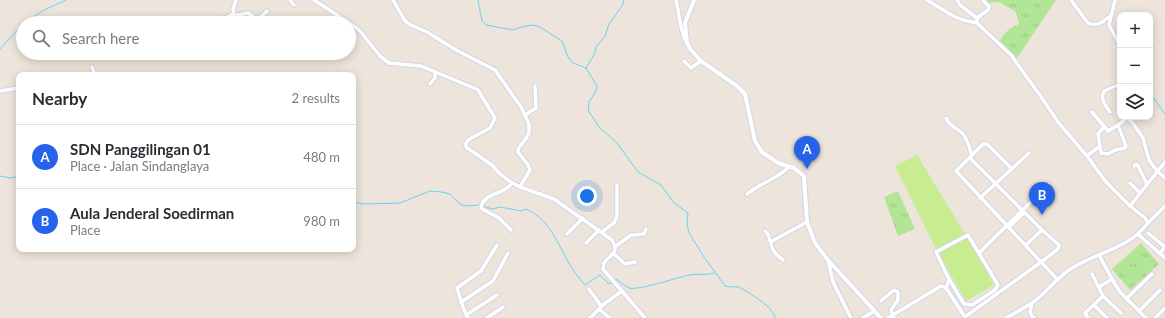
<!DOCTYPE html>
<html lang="en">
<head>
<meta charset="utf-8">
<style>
	body { margin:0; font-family:Lato,sans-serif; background:#f2f2f3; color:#2b2b33 }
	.controls { position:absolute; right:12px; top:12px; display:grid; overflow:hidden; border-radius:8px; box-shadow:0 2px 10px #0003 }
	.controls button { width:36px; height:36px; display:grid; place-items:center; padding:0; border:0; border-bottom:1px solid #e1e1e2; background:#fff; color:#2b2b33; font:20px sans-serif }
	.you { position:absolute; left:587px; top:196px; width:14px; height:14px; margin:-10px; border:3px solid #fff; border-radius:50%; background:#1a73e8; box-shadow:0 0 0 6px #1a73e833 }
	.badge { display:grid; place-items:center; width:26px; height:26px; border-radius:50%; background:#2563eb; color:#fff; font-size:13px; font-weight:700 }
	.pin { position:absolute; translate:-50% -33px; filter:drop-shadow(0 1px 2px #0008) }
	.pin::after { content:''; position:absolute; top:21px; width:14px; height:12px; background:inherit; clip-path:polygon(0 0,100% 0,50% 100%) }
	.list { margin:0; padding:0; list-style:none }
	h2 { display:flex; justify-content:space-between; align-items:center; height:52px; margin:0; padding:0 16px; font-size:17px }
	h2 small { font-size:13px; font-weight:400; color:#7c7c81 }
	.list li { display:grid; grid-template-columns:26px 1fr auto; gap:12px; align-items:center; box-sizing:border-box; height:64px; padding:0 16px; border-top:1px solid #e1e1e2 }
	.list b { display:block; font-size:15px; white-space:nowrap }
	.list p { margin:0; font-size:13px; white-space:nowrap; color:#7c7c81 }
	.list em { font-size:13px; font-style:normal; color:#7c7c81 }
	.icon { flex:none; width:22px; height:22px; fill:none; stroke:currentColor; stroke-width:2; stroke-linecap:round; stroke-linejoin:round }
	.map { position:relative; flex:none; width:1165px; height:318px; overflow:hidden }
	.search { position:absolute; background:#fff; box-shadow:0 2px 10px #0003; left:16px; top:16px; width:340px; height:44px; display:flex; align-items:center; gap:10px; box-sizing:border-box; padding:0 14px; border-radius:22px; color:#7c7c81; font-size:15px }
	.panel { position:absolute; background:#fff; box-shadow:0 2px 10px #0003; left:16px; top:72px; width:340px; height:180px; border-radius:8px }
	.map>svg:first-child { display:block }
	.grass { fill:url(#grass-tufts) }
	.pitch { fill:#c8ed91 }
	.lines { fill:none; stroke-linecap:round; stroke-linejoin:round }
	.stream { stroke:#6ad1f3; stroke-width:1 }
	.minor-casing { stroke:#d1d5e4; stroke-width:5.5 }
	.tertiary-casing { stroke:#d1d5e4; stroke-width:6 }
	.minor { stroke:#fff; stroke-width:3.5 }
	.tertiary { stroke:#fff; stroke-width:4 }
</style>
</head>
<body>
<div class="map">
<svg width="1165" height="318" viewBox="0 0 1165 318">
	<defs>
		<pattern id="grass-tufts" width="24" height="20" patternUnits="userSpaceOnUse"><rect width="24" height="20" fill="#b3e596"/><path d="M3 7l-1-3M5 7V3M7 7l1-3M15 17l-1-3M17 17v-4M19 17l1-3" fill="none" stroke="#9ac581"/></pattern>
	</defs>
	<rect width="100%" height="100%" fill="#ede5db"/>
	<g class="grass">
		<polygon points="985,0 1056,0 1017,58 999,41 1009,29 1019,24 1016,12 999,2 988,3"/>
		<polygon points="898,191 915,229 898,236 884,197"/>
		<polygon points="1141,243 1159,264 1130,290 1112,269"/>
	</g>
	<g class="pitch">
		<polygon points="917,155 965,234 936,249 895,166"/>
		<polygon points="967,237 994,285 966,301 939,254"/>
	</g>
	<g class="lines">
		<g class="stream">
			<path d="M478,0L482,21L486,25L513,30L521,27L533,25L540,27L562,41L568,57L573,63L586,68L597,86L596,91L589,102L588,110L599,127L617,143L638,172L661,185L674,203L688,213L687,224L689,233L704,257L725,286C730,288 734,286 738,287C743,288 761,301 766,305C770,308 773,313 776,318"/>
			<polyline points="24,23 44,10 66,0"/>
			<polyline points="0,49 23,24"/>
			<polyline points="586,68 594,55 596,47 605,36 609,24 622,6 624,0"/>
			<polyline points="1150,93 1165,114"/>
			<polyline points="0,176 11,178 19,176"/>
			<polyline points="353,202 363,204 400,203 430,191 442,192 450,194 460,204 465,206 479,205"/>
			<path d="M482,206L493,209L500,207L522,211L525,209C549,217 558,245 570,265C574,272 579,278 585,285L600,275L609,284L612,282"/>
			<path d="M615,280L616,279C620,282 625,286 629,288C638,291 678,277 690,275C698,273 706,276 714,273"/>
		</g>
		<defs>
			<g id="minor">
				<polyline points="236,0 233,9 234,16 248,13 256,19 260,18 267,11"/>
				<polyline points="290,0 294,5"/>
				<path d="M314,0L354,26L360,31L380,56L389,63L421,66L474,88L478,90L495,118L490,128L468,140L466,143V147L492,165L499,173L509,181L520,187L554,199L612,240C620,254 610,254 604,263L603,269L645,318"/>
				<polyline points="393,0 405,21 411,25 427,32 456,50 495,70 521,107 529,124 529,133 527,137 518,149 518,152 528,165 530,170 520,187"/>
				<path d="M676,0C679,12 680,31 686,41"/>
				<path d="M927,0L953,16L963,20L977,23L1011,55L1044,101L1058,122L1087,156L1106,182L1130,206L1145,218L1148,223C1128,250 1095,252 1069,270C1056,279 1046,293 1032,303C1024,308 1015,313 1006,318"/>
				<polyline points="957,0 960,5 977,18 977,23"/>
				<path d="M1071,0L1088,23C1097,27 1103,22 1110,16"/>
				<polyline points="1115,0 1109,25 1120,45"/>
				<polyline points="234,16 234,23"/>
				<polyline points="977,18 988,10 989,7 983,0"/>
				<polyline points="215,23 233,14"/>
				<polyline points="684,61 691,68 701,61"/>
				<polyline points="92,67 95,75"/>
				<polyline points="430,84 435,78 435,72"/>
				<polyline points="0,91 19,88"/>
				<polyline points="1092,112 1108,131 1118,125 1126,146 1125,148 1115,150 1108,154 1101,153 1098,134 1104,127"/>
				<path d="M1110,112C1105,105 1100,99 1104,91L1120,84"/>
				<polyline points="525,115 536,108 535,86"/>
				<path d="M946,118C950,127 957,128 963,134C968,140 970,149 972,156"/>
				<polyline points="1118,125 1127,118 1132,122 1143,138 1149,160 1157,171 1165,178"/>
				<polyline points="1087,156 1100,146"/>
				<polyline points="970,158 1042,230 1059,245 1058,249 1041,262 957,172 956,171 983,144 987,144 1012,169"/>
				<polyline points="1134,166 1137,164 1147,184"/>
				<polyline points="1130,183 1140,193"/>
				<path d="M747,194C760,183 777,179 789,167"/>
				<polyline points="980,198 1029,153"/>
				<polyline points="1130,206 1165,162"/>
				<polyline points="1148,223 1165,206"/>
				<polyline points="1009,227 1024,213"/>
				<path d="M511,230L499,218L482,209L481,206C486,192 504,195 512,183"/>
				<polyline points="765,231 768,234 770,241 772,241 807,222"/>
				<polyline points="602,232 614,223 617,216 617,185"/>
				<polyline points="1148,233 1165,247 1160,253"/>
				<polyline points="567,234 583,218"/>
				<polyline points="1139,235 1165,258"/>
				<path d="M771,242C771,251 777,255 783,260"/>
				<polyline points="586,243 599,230"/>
				<polyline points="1026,245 1042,230"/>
				<polyline points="616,246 631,235 644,234 646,229"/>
				<polyline points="979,253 1049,184"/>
				<polyline points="614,254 625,264 635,262"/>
				<polyline points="1099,255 1112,279 1120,292 1146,318"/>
				<polyline points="828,260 833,282 851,318"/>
				<polyline points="1099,287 1112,279"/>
				<polyline points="946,288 949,279 936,252 968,235 998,285 995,290 972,305 964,304 949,279"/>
				<polyline points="589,289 601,306"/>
				<polyline points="1103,296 1121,313"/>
				<polyline points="1127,298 1152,274"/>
				<polyline points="881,301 894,290 898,292 898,300 891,310 894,318"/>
				<polyline points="461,302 493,281 508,253"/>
				<path d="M1032,303C1031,310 1028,313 1034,318"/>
				<polyline points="1094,305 1107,318"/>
				<polyline points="599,309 610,318"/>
				<polyline points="1139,311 1160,290"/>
				<polyline points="466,315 497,295"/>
				<polyline points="468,318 464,310 457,288 481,271 497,245"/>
				<polyline points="487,318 503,307"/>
				<polyline points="590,318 604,304 622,291"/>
				<polyline points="863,318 874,311"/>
				<polyline points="888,318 941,286 946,288 965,317 1041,262 1058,280"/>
				<polyline points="1088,318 1085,313 1103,296 1092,274"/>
				<polyline points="1155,318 1165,308"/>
			</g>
			<polyline id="tertiary" points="694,0 685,23 687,43 691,50 701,61 737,86 745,94 755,141 762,152 778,163 794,168 804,176 807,222 815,243 828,260 881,318"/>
		</defs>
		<use href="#minor" class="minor-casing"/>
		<use href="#tertiary" class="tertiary-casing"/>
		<use href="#minor" class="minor"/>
		<use href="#tertiary" class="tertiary"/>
	</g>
</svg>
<div class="controls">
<button>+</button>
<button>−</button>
<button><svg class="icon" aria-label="layers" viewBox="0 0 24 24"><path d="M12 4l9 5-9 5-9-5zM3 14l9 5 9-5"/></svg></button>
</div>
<div class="you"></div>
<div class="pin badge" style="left:807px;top:169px">A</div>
<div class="pin badge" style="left:1042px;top:215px">B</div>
<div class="search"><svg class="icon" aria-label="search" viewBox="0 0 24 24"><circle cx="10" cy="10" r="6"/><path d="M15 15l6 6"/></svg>Search here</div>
<section class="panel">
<h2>Nearby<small>2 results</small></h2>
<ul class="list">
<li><span class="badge">A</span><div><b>SDN Panggilingan 01</b><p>Place · Jalan Sindanglaya</p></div><em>480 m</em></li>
<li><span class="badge">B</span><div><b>Aula Jenderal Soedirman</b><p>Place</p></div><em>980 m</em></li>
</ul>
</section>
</div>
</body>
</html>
